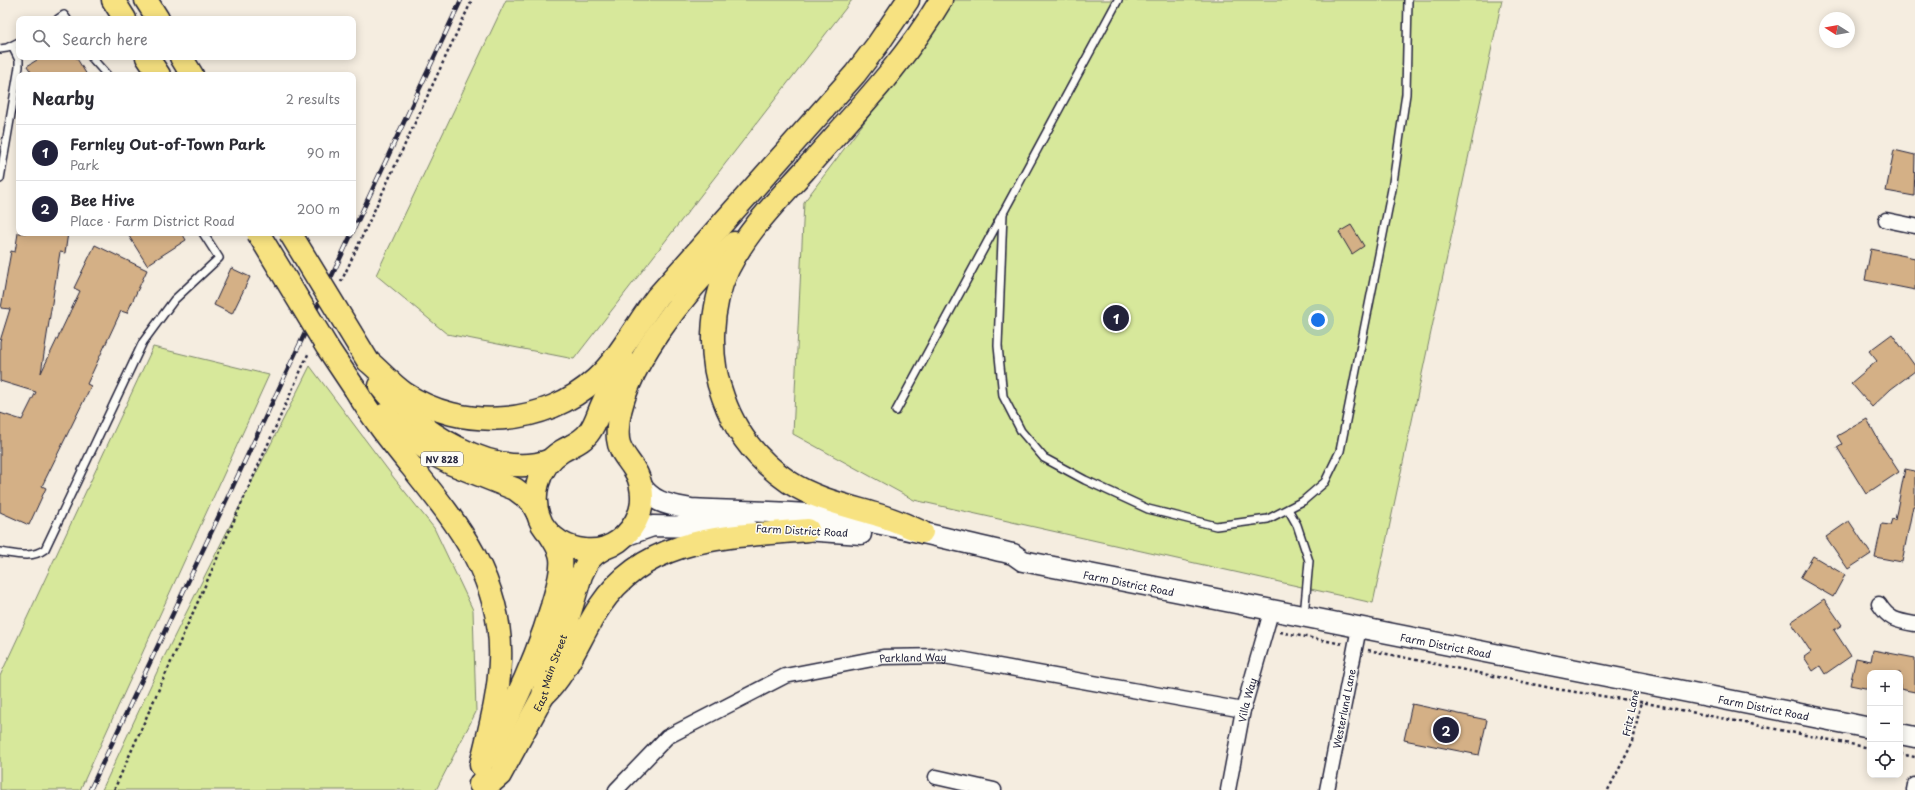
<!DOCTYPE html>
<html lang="en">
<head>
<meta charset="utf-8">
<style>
	body { margin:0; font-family:"Playpen Sans",sans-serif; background:#f7f7f7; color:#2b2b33 }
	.controls { position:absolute; right:12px; bottom:12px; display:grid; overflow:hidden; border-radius:8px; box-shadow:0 2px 10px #0003 }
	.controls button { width:36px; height:36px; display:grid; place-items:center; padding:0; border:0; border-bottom:1px solid #e1e1e2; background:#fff; color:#2b2b33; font:20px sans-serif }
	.compass { position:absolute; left:1819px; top:12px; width:36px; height:36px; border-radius:50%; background:#fff; box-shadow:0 2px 10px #0003; rotate:281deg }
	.you { position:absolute; left:1318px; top:320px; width:14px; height:14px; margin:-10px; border:3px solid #fff; border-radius:50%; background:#1a73e8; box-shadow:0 0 0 6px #1a73e833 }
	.badge { display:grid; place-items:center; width:26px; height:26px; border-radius:50%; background:#22223b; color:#fff; font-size:13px; font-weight:700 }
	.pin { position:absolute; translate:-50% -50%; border:2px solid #fff; box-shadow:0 1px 4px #0006 }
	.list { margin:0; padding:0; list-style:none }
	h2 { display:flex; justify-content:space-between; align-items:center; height:52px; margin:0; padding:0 16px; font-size:17px }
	h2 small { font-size:13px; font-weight:400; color:#7c7c81 }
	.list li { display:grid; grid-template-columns:26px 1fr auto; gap:12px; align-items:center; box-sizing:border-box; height:56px; padding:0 16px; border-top:1px solid #e1e1e2 }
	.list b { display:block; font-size:15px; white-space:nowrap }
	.list p { margin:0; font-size:13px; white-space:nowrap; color:#7c7c81 }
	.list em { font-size:13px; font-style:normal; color:#7c7c81 }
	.icon { flex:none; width:22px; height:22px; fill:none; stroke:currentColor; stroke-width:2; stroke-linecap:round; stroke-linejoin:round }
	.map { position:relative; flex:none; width:1915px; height:790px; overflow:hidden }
	.search { position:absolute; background:#fff; box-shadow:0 2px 10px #0003; left:16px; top:16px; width:340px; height:44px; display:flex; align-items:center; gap:10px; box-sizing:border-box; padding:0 14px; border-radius:8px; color:#7c7c81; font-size:15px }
	.panel { position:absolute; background:#fff; box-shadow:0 2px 10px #0003; left:16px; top:72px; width:340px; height:164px; border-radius:8px }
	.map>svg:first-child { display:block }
	.green { fill:#d7e89b; stroke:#7c856b }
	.building { fill:#d4b086; stroke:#22223b }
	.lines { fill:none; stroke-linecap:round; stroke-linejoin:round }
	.lane-casing { stroke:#22223b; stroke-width:10 }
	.street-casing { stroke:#22223b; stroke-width:17 }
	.secondary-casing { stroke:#22223b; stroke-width:23 }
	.primary-casing { stroke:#22223b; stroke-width:25 }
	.highway-casing { stroke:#22223b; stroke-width:25 }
	.path { stroke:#22223b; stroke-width:2.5; stroke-dasharray:3 3; stroke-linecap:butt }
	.lane { stroke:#fdfcf7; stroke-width:7 }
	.street { stroke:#fdfcf7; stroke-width:14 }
	.secondary { stroke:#fdfcf7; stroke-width:20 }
	.primary { stroke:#f7e281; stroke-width:22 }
	.highway { stroke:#f7e281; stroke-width:22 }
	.rail-casing { stroke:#22223b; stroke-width:4.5 }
	.rail { stroke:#fdfcf7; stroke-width:3; stroke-dasharray:9; stroke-linecap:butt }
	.highway-bridge-casing { stroke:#22223b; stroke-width:25; stroke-linecap:butt }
	.highway-bridge { stroke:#f7e281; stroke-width:22 }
	.labels { text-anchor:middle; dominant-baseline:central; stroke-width:3; stroke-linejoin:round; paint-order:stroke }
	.shield { fill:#fdfcf7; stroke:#646373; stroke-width:1 }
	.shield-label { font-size:9px; font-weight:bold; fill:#22223b }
	.street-label { font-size:10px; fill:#22223b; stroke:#fdfcf7 }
</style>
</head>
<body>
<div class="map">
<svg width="1915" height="790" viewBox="0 0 1915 790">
	<rect width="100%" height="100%" fill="#f5ede0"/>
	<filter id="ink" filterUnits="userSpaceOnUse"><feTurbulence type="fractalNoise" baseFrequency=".025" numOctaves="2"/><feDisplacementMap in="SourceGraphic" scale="8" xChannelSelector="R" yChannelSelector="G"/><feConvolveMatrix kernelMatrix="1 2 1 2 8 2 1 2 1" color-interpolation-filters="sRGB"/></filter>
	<g filter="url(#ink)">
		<g class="green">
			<polygon points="506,0 852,0 574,359 447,334 376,275"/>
			<polygon points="951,0 1502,0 1373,603 914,500 793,434 804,202 915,55"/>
			<polygon points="153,347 269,375 80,790 0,790 0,676"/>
			<polygon points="310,366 394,478 434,528 473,610 476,712 436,790 102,790 163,659"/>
		</g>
		<g class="building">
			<polygon points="42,57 76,57 87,75 33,75 27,66"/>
			<polygon points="1894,150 1915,155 1914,196 1886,191"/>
			<polygon points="1351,225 1364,246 1352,254 1339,232"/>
			<polygon points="18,233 68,233 65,253 60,252 41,373 80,291 74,288 95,245 147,270 127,313 121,311 87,384 91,386 42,486 46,488 29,525 0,512 0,413 22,420 36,392 0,381 0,341 10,309 1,308 11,251 15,252"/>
			<polygon points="127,233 182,233 186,240 147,265"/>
			<polygon points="1871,249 1915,258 1915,290 1865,280"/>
			<polygon points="231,268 250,277 232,314 214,305"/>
			<polygon points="1892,334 1915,366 1915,371 1891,389 1872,407 1851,383 1877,361 1869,351"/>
			<polygon points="1867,419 1880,443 1899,472 1866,494 1837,447 1842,444 1837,436"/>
			<polygon points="1905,469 1915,471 1915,506 1913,506 1902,562 1875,557 1882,524 1890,525 1892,519 1895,520"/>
			<polygon points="1849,521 1871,554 1848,569 1826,537"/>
			<polygon points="1813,556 1845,575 1833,597 1800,578"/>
			<polygon points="1824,599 1842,625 1834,630 1851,656 1825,674 1820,666 1813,671 1804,657 1811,652 1791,622"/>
			<polygon points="1873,650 1915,658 1915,692 1900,689 1900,673 1870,673 1870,689 1850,685 1856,658 1871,661"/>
			<polygon points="1412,704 1487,720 1479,755 1404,740"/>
		</g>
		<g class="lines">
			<defs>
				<g id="lane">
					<polyline points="58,19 64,15 67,19"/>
					<polyline points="0,49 7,48 19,42"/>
					<polyline points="91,57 107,75"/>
					<polyline points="0,179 19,67 19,60 12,46"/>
					<polyline points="1003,213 998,346 1003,396 1021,431 1044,458 1085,480 1148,509 1216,526 1268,519 1303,501 1325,482 1340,451 1392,189 1406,94 1408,0"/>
					<polyline points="896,411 1118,0"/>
					<polyline points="1288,509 1297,525 1309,561 1304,616"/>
					<path d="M0,552C15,554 32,559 45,549L143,342L174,300L219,258L203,233"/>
				</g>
				<g id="street">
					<polyline points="1886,220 1915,226"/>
					<path d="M1879,604C1889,620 1897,621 1915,624"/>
					<polyline points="936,777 994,790"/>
					<path id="s1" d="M616,790L667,737L785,676L883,657L944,656L1243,710"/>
					<path id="s2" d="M1228,790L1243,710L1271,612"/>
					<path id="s3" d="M1327,790L1359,628"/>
					<polyline points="1914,790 1915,785"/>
				</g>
				<g id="secondary">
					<path id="s4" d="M640,483C651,503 670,505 691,509C745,512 801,511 855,519C908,528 960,542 1013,554L1023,561C1305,619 1588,671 1870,728"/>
					<polyline points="791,529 861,534"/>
					<polyline points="627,535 653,526 747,528"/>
					<polyline points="1900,734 1915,737"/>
				</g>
				<g id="primary">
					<path d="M543,696C568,673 581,634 600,606C648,534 731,537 808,530"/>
					<path d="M485,759C513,709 536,660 552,606C556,591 563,573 561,558C560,549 555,543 551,536"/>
					<path id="s5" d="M480,784L493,781L500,775L543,696L546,678L565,629L581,575L588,561L595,554L603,549"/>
				</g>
				<g id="highway">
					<polyline points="113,0 125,19"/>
					<polyline points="146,0 158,19"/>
					<polyline points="147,57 159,75"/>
					<polyline points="181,57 192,75"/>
					<path d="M623,359C616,374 609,390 602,405C598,414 595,424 590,431C583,442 572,445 562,451C537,466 529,499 542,524C551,539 567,548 584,550C610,553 631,536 640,512C644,499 642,481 634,469C628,459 619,451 618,439C612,376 692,285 734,243"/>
					<path d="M368,361C380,371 391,384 404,393C462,432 545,426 596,379C620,357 637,323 657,297L855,74L878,44L908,0"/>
					<path d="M380,386C414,429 494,482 551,460"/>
					<path d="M355,389C408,479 505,545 500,661C499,696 489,731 481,765"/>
					<polyline points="384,415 406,434 433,454 452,464 515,489 531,501 537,512"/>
					<path d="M922,532C908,526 893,519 878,515C848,506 815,499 789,482C758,461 735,432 723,397C708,358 710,307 728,269C747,231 776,202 804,171C852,116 904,63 941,0"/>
				</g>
			</defs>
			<use href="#lane" class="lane-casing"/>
			<use href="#street" class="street-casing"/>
			<use href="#secondary" class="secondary-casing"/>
			<use href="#primary" class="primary-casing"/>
			<use href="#highway" class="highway-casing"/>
			<g class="path">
				<polyline points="341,282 472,0"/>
				<polyline points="1280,632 1343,644"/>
				<polyline points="1368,650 1556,689 1641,702 1870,748"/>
				<polyline points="1900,754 1915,757"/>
				<polyline points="114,790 309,352"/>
				<polyline points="1608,790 1633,742 1641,701"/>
			</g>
			<use href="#lane" class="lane"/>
			<use href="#street" class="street"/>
			<use href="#secondary" class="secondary"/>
			<use href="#primary" class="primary"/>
			<use href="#highway" class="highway"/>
			<defs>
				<g id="rail">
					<polyline points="353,231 461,0"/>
					<polyline points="90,790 352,233"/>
				</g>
			</defs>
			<use href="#rail" class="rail-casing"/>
			<use href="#rail" class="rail"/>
			<defs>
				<g id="highway-bridge">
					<polyline points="258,233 327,347 355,389"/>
					<polyline points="290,233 368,361"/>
				</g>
			</defs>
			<use href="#highway-bridge" class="highway-bridge-casing"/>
			<use href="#highway-bridge" class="highway-bridge"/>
		</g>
	</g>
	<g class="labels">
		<rect class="shield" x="421" y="452" width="42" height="14" rx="3"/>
		<g class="shield-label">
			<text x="442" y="459">NV 828</text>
		</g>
		<g class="street-label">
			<text transform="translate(802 530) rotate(3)">Farm District Road</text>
			<text stroke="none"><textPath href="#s4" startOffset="506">Farm District Road</textPath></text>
			<text stroke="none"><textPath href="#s4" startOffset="829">Farm District Road</textPath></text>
			<text stroke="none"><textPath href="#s1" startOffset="336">Parkland Way</textPath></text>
			<text stroke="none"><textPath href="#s5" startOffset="137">East Main Street</textPath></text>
			<text stroke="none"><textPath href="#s2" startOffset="92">Villa Way</textPath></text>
			<text stroke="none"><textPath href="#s4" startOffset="1153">Farm District Road</textPath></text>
			<text stroke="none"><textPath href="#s3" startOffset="83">Westerlund Lane</textPath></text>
			<text transform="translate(1630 713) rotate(-78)">Fritz Lane</text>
		</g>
	</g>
</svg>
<div class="controls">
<button>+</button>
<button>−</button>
<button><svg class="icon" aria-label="locate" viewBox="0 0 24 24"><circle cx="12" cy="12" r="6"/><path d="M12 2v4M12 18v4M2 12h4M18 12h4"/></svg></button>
</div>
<svg class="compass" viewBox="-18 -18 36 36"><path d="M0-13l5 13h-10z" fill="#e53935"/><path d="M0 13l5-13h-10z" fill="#7c7c81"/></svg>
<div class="you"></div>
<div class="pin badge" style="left:1116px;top:318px">1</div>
<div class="pin badge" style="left:1446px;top:730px">2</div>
<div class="search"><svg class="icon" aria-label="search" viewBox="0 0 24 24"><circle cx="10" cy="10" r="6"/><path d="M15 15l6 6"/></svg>Search here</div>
<section class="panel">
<h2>Nearby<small>2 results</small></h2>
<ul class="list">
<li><span class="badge">1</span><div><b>Fernley Out-of-Town Park</b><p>Park</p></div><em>90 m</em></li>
<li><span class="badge">2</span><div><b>Bee Hive</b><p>Place · Farm District Road</p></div><em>200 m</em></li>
</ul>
</section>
</div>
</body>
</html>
